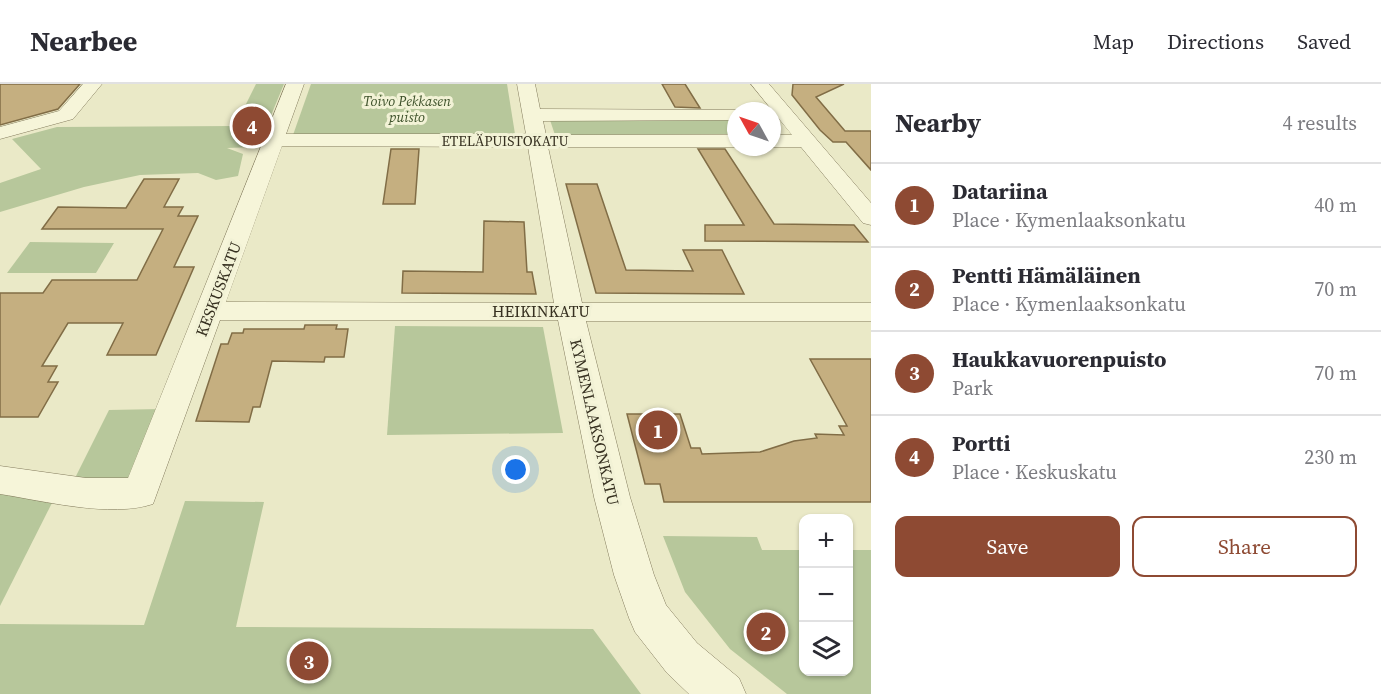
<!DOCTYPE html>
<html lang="en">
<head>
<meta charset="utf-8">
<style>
	body { margin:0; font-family:"Source Serif 4",serif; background:#f2f2f3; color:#2b2b33 }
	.controls { position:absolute; right:18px; bottom:18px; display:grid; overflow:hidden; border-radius:12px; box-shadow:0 2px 4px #0004 }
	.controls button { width:54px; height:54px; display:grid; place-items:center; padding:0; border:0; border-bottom:2px solid #e1e1e2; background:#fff; color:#2b2b33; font:30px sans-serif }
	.compass { position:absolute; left:727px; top:18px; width:54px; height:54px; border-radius:50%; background:#fff; box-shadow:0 2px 4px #0004; rotate:310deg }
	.you { position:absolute; left:516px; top:386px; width:21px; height:21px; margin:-15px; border:4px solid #fff; border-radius:50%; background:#1a73e8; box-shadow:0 0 0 9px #1a73e833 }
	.badge { display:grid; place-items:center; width:39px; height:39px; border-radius:50%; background:#8e4a33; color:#fff; font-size:20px; font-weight:700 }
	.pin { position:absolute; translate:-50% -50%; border:3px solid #fff; box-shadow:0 2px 6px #0006 }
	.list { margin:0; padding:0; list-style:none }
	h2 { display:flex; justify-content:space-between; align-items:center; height:78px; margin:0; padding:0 24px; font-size:26px }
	h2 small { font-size:20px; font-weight:400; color:#7c7c81 }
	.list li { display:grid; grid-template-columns:39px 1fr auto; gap:18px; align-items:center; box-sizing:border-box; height:84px; padding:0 24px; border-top:2px solid #e1e1e2 }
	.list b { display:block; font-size:22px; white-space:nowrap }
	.list p { margin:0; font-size:20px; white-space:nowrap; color:#7c7c81 }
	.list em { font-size:20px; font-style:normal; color:#7c7c81 }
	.actions { display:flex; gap:12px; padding:18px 24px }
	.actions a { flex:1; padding:14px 0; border:2px solid #8e4a33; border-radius:12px; text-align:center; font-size:21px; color:#8e4a33 }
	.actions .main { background:#8e4a33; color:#fff }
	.icon { flex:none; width:33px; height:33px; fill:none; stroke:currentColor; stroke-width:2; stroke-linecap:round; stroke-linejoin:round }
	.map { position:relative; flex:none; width:871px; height:610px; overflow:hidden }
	header { display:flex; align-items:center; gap:36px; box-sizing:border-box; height:84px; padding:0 30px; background:#fff; border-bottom:2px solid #e1e1e2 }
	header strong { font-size:28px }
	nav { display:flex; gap:33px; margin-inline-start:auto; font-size:21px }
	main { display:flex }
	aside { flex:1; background:#fff }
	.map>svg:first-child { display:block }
	.green { fill:#b7c79b }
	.building { fill:#c5af80; stroke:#816d46; stroke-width:1.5 }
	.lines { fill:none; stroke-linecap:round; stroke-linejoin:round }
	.minor-casing { stroke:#847c5e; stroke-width:1 }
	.minor { fill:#f6f5d9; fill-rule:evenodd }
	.labels { text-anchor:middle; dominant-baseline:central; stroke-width:6; stroke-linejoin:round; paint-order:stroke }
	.far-park-label { font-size:14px; font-style:italic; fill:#3c5029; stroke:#f2f2d6 }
	.far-street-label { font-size:14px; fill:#363020; stroke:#f2f2d6 }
	.street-label { font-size:16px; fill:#363020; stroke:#f2f2d6 }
</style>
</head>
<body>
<header>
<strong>Nearbee</strong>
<nav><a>Map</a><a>Directions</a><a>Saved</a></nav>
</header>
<main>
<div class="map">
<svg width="871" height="610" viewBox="0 0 871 610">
	<rect width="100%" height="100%" fill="#eae9c7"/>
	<g class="green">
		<polygon points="256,0 284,0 258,63 227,64 243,70 238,92 216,96 198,89 140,91 84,103 0,128 0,99 41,85 12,55 57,43 235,42"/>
		<polygon points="311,0 507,0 515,50 293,51"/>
		<polygon points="736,35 736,50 555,51 550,36"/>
		<polygon points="30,158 114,159 96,189 7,189"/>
		<polygon points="395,242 543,243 563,349 387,351"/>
		<polygon points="161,325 135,398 73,398 109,326"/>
		<polygon points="0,396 59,405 0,522"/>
		<polygon points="185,417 264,418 236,543 593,545 641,610 0,610 0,540 144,541"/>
		<polygon points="663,452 757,453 762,466 803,466 804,588 848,588 849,466 871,466 871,610 787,610 730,565 685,508"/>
	</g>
	<g class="building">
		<polygon points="0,0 80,0 58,25 0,41"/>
		<polygon points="662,0 685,0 700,24 675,23"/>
		<polygon points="793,0 844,0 816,13 845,47 871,47 871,86 846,58 833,58 820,46 792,11"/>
		<polygon points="391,65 419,65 415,120 383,120"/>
		<polygon points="698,65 725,65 774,140 854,141 868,158 705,157 705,141 744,141"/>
		<polygon points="144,95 179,95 164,123 183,123 178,132 198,132 174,183 194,183 156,271 107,271 123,239 68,239 42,282 57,282 48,298 58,298 38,333 0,333 0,209 43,209 52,196 137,196 163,145 42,145 58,123 126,124"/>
		<polygon points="566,100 597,100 626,186 693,187 683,166 722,166 744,210 596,209"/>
		<polygon points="484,137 524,138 527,188 532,188 536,210 402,209 403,187 483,188"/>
		<polygon points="305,241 337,241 336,245 348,245 344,273 325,273 324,278 272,277 260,323 253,323 249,338 196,337 221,260 228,260 232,249 243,249 244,245 304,245"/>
		<polygon points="810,275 871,275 871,418 664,418 660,400 645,400 627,330 680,330 691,364 700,364 702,370 760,368 794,357 817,354 815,350 844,351 839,342 847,342"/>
	</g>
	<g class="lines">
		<defs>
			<g id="minor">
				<polygon points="83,0 102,0 73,35 0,55 0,43 59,27"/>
				<path d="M286,0H304L286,50H526L517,0H535L540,25L743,26L736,27V36L543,37L546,51H736V63H548L582,219H871V237H586L630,413L654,491L666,521L697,559L739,594L746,610H689L667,589L635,548L629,534L614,491L594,413L558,236H220L153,420C111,434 44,417 0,410V382L86,394H128ZM282,62L528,63L554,219L226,218Z"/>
				<polygon points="751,0 769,0 871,119 871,141 863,139 801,63 772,63 772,51 792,51"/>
			</g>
		</defs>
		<use href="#minor" class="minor-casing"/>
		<use href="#minor" class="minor"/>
	</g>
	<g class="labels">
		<g class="far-park-label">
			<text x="407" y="17">Toivo Pekkasen<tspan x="407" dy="16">puisto</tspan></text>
		</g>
		<g class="far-street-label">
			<text x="505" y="57">ETELÄPUISTOKATU</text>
		</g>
		<g class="street-label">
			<text transform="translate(218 205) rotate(-69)">KESKUSKATU</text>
			<text x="541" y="227">HEIKINKATU</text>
			<text transform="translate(595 338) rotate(77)">KYMENLAAKSONKATU</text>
		</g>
	</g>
</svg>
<div class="controls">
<button>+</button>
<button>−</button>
<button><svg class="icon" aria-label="layers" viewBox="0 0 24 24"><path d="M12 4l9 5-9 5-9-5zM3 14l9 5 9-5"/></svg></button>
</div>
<svg class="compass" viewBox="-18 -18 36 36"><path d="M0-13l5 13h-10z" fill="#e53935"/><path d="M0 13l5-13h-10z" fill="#7c7c81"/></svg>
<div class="you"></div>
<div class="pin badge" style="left:658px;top:346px">1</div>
<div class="pin badge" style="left:766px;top:548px">2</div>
<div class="pin badge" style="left:309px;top:577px">3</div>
<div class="pin badge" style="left:252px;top:42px">4</div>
</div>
<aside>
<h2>Nearby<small>4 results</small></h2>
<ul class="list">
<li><span class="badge">1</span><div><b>Datariina</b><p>Place · Kymenlaaksonkatu</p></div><em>40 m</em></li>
<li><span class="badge">2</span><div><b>Pentti Hämäläinen</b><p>Place · Kymenlaaksonkatu</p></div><em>70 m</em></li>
<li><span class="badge">3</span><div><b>Haukkavuorenpuisto</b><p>Park</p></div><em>70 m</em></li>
<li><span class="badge">4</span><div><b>Portti</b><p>Place · Keskuskatu</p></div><em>230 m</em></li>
</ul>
<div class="actions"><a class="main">Save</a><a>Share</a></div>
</aside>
</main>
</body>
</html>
